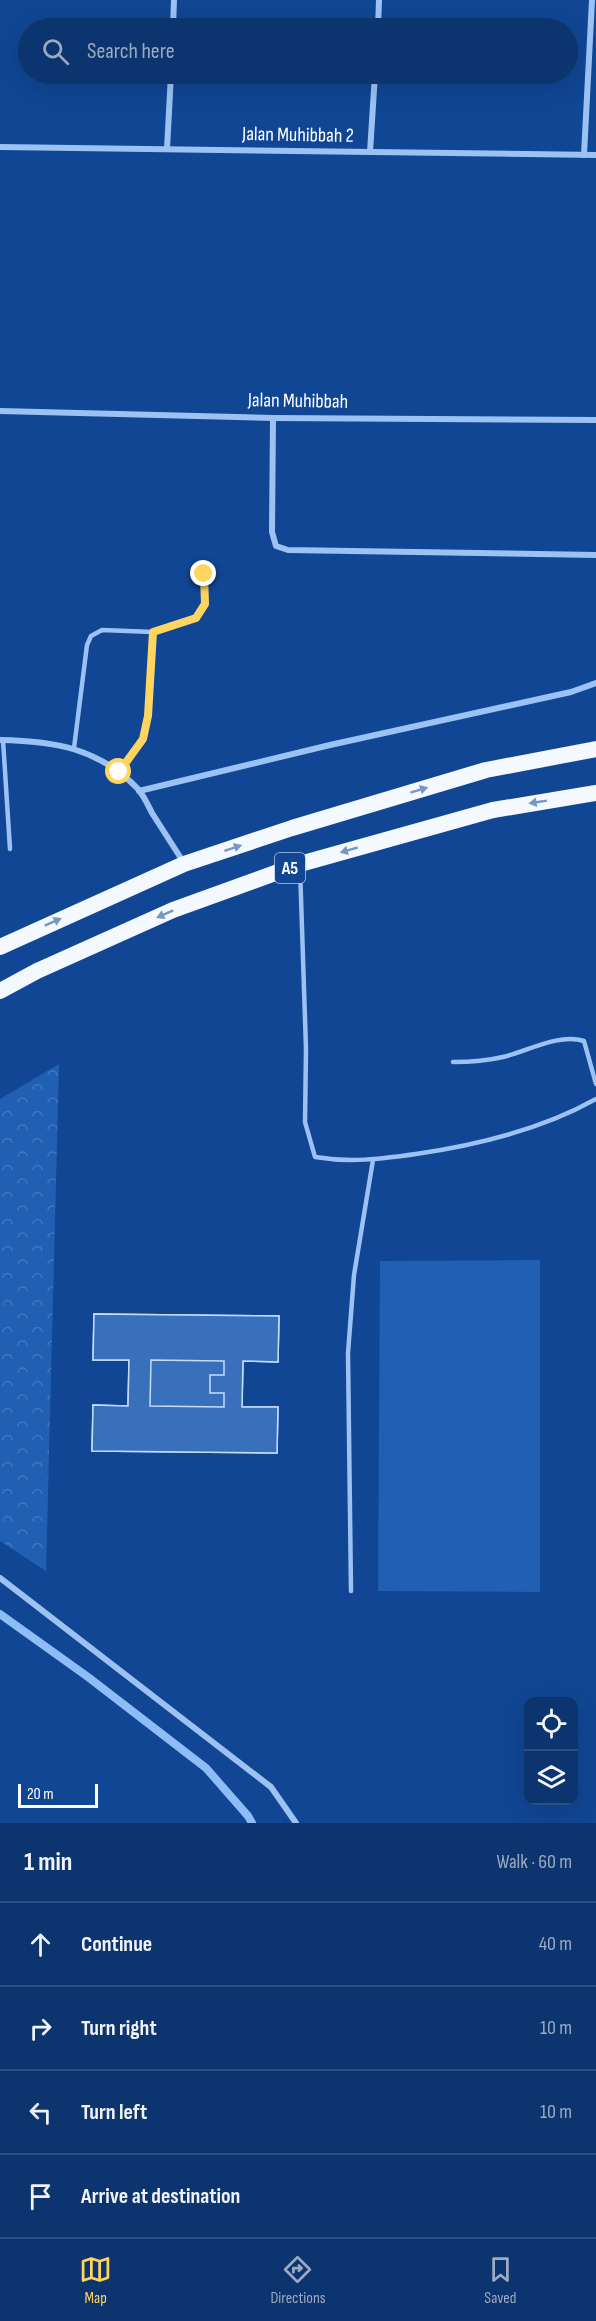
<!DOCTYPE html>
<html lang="en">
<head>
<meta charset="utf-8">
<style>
	body { margin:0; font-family:"Sofia Sans Condensed",sans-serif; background:#153c73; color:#f1f3f6 }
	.controls { position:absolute; right:18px; bottom:18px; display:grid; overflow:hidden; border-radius:12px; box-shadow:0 6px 24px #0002 }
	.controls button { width:54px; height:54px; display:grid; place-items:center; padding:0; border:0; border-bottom:2px solid #2c4f81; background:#0c346e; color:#f1f3f6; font:30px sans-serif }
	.scale { position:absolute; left:18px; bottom:15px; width:80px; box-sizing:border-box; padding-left:6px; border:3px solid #fff; border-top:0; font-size:16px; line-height:21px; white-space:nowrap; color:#fff; -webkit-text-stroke:4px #104693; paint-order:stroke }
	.stop { position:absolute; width:18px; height:18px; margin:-14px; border:4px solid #ffd45f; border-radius:50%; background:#fff }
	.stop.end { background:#ffd45f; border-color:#fff; box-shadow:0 2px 6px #0008 }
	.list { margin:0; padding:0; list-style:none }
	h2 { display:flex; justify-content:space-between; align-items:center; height:78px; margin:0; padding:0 24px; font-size:26px }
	h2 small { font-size:20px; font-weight:400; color:#9aaac2 }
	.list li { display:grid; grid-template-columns:39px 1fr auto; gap:18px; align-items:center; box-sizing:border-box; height:84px; padding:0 24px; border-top:2px solid #2c4f81 }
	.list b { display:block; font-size:22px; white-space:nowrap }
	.list em { font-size:20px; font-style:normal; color:#9aaac2 }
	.icon { flex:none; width:33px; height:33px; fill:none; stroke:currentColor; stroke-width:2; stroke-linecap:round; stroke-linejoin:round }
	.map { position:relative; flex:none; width:596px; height:1823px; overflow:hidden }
	.search { position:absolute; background:#0c346e; box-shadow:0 6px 24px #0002; left:18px; right:18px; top:18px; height:66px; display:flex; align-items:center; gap:15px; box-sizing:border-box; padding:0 21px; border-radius:33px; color:#9aaac2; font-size:22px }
	.sheet { height:414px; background:#0c346e }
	nav { display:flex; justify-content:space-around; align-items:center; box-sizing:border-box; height:84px; border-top:2px solid #2c4f81; background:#0c346e; font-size:16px; color:#9aaac2 }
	nav a { display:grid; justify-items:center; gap:3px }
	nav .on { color:#ffd45f }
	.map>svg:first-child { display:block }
	.green { fill:#215fb3 }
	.forest { fill:url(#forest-crowns) }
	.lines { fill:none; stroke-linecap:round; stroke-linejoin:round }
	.stream { stroke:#8dbcf7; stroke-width:8 }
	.building { fill:#3870bc; stroke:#c4ddfe; stroke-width:1.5; fill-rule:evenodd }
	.service { stroke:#9cc2f4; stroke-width:4.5 }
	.minor { stroke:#9cc2f4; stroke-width:6 }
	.trunk { stroke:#f4f8ff; stroke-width:16 }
	.oneway { fill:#7796c4 }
	.route { stroke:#ffd45f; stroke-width:8 }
	.labels { text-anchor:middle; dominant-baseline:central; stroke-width:6; stroke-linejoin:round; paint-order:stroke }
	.shield { fill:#104693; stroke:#b7c8df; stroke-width:1.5 }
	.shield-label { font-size:18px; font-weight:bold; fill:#fff }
	.street-label { font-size:20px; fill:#fff; stroke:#104693 }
</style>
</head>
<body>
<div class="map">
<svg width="596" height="1823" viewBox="0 0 596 1823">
	<defs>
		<pattern id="forest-crowns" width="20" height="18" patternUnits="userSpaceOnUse" patternTransform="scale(1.5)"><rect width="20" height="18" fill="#215fb3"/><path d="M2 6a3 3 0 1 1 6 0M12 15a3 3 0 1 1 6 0" fill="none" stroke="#4277be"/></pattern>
	</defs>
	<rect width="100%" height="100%" fill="#104693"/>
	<polygon class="green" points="540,1260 540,1592 378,1591 380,1261"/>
	<polygon class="forest" points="59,1064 46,1571 0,1541 0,1099"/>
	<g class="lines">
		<polyline class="stream" points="0,1614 88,1677 206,1768 248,1816 252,1823"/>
	</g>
	<g class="building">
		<path d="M94,1314L279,1316L278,1362L243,1361L242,1407H278L277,1453L92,1451L93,1405L128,1406L129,1360H93ZM151,1360L224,1361V1375H210V1393H224V1407L150,1406Z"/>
		<polygon points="94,1314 279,1316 278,1362 243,1361 242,1407 278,1407 277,1453 92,1451 93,1405 128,1406 129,1360 93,1360"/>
		<polygon points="151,1360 224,1361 224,1375 210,1375 210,1393 224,1393 224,1407 150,1406"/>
	</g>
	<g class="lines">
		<g class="service">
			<polyline points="3,740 10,849"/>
			<polyline points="74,748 87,645 91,636 102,630 153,632"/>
			<polyline points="119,772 143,739 148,716 153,632 196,618 205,604 204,574"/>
			<path d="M300,867L306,1049L305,1122L315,1157C351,1163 380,1159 416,1154C478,1145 541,1130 596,1099"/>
			<path d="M453,1062C470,1062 486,1061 503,1057C528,1051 559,1033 584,1041L596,1084"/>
			<polyline points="351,1591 348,1353 354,1275 373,1160"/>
		</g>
		<g class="minor">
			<polyline points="173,28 174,0"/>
			<polyline points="378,28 379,0"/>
			<polyline points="0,147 596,155"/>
			<polyline points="167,149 171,74"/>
			<polyline points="370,152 375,74"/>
			<polyline points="584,155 592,0"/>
			<polyline points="0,411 273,418 596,420"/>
			<polyline points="273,418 272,532 276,546 288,550 596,555"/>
			<path d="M0,740C54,741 99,748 138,789C144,796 148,805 152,813C163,830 173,846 184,863"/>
			<polyline points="139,791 330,745 571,692 596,683"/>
			<polyline points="0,1578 271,1787 296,1823"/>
		</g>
		<g class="trunk">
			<polyline points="0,947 184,864 292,828 486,770 596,749"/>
			<polyline points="0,991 37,971 173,910 300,864 493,810 596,793"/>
		</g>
	</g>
	<defs><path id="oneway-solid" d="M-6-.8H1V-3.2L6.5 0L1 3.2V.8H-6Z" transform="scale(1.5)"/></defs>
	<g class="oneway">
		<use href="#oneway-solid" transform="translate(419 790) rotate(-17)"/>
		<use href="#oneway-solid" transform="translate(538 802) rotate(171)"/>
		<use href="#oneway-solid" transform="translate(233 848) rotate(-18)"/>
		<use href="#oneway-solid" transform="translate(349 850) rotate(164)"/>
		<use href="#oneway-solid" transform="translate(165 914) rotate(156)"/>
		<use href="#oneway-solid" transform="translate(53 922) rotate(-24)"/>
	</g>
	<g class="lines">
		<polyline class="route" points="119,772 143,739 148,716 153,632 196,618 205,604 204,574"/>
	</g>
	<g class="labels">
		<rect class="shield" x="275" y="853" width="30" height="30" rx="4.5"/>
		<g class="shield-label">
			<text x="290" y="868">A5</text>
		</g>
		<g class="street-label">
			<text transform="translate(298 135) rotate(1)">Jalan Muhibbah 2</text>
			<text transform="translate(298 401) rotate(1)">Jalan Muhibbah</text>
		</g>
	</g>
</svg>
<div class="controls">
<button><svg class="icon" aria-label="locate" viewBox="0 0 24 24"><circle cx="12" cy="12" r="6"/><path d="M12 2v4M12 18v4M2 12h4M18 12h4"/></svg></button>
<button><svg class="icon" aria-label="layers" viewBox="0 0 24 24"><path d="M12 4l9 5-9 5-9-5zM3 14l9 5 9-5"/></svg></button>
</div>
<div class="scale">20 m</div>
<div class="stop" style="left:119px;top:772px"></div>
<div class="stop end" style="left:204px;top:574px"></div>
<div class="search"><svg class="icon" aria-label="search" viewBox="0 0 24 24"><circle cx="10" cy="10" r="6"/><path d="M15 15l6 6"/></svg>Search here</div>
</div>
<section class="sheet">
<h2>1 min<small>Walk · 60 m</small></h2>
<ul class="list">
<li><svg class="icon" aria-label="ahead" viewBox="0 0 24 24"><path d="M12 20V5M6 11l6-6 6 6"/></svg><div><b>Continue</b></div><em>40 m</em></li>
<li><svg class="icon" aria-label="right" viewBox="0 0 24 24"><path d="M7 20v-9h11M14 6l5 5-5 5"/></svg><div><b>Turn right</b></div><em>10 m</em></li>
<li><svg class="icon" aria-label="left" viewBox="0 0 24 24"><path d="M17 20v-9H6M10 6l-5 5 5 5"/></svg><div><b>Turn left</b></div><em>10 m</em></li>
<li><svg class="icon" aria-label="arrive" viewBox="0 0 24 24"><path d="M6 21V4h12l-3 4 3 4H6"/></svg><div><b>Arrive at destination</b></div></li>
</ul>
</section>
<nav>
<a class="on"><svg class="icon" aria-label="map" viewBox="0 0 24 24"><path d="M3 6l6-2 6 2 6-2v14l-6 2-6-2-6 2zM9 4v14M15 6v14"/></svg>Map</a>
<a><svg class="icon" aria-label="directions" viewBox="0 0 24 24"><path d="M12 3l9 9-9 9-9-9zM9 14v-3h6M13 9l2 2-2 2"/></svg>Directions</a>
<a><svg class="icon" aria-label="saved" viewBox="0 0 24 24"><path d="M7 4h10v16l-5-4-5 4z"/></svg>Saved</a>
</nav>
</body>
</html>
